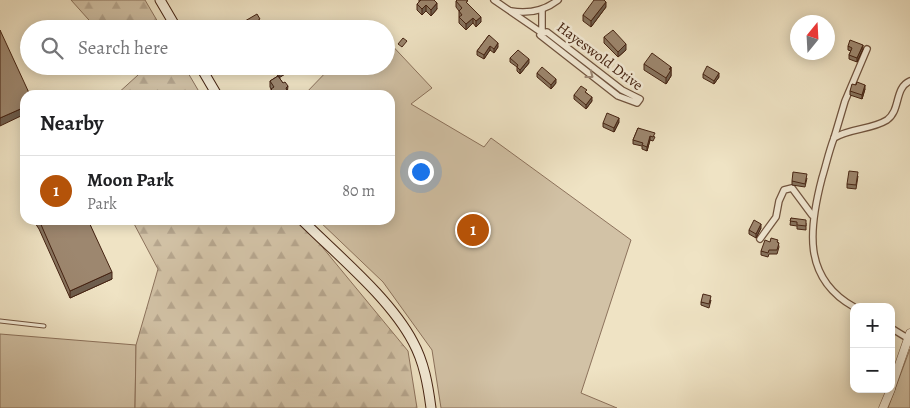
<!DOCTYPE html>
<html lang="en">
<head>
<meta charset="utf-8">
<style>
	body { margin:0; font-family:Alegreya,serif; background:#f6f6f6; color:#202124 }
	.controls { position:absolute; right:15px; bottom:15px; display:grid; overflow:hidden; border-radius:10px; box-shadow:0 2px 12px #0003 }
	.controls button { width:45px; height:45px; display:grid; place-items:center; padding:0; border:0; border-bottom:1px solid #e0e0e0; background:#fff; color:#202124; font:25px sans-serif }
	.compass { position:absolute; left:790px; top:15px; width:45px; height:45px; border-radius:50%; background:#fff; box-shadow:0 2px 12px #0003; rotate:18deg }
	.you { position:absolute; left:420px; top:171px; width:18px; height:18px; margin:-12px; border:4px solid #fff; border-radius:50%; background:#1a73e8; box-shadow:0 0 0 8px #1a73e833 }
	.badge { display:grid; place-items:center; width:32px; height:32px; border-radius:50%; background:#b45309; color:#fff; font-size:16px; font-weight:700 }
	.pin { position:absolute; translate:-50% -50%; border:2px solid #fff; box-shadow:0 1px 5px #0006 }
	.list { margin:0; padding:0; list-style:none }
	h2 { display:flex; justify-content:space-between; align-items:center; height:65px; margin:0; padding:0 20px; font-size:21px }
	h2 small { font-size:16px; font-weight:400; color:#757577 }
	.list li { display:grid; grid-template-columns:32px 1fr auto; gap:15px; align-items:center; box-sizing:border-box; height:70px; padding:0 20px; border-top:1px solid #e0e0e0 }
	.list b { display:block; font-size:19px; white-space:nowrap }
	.list p { margin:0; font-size:16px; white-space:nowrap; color:#757577 }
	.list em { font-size:16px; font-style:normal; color:#757577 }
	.icon { flex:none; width:28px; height:28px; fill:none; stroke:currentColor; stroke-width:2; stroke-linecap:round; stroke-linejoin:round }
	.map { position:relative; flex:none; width:910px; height:408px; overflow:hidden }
	.search { position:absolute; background:#fff; box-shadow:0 2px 12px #0003; left:20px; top:20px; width:375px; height:55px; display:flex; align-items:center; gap:12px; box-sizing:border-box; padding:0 18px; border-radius:28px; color:#757577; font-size:19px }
	.panel { position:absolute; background:#fff; box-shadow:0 2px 12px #0003; left:20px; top:90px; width:375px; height:135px; border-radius:15px }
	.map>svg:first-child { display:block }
	.green { fill:#d2c2a6; stroke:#8c725c }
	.forest { fill:url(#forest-firs); stroke:#8c725c }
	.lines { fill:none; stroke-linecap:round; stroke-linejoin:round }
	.service-casing { stroke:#70533e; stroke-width:5 }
	.minor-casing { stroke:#70533e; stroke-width:8 }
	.tertiary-casing { stroke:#70533e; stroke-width:9 }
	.secondary-casing { stroke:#452312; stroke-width:11 }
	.service { stroke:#f5edd9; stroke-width:3 }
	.minor { stroke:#f5edd9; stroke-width:5.5 }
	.tertiary { stroke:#f5edd9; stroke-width:8 }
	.secondary { stroke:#f5edd9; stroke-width:9 }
	.wall { fill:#87745f; stroke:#452312 }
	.shaded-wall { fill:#6e5e4e; stroke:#452312 }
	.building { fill:#9d876f; stroke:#452312 }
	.oneway { stroke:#9d8876 }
	.labels { text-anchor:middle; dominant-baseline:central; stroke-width:5; stroke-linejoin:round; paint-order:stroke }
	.street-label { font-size:15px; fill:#452312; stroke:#f5edd9 }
</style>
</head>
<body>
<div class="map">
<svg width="910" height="408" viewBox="0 0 910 408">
	<defs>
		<pattern id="forest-firs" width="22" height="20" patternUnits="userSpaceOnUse" patternTransform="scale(1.25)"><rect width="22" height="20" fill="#d2c2a6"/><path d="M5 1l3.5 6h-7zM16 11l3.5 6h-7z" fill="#b6a68e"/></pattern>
	</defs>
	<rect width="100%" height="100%" fill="#efe3c4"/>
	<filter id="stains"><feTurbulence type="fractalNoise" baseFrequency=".004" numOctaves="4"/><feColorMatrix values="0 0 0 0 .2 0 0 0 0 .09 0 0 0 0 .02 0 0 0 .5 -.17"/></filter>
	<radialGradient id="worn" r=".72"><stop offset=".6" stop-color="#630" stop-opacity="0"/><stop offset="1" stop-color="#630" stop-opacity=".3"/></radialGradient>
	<g class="green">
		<polygon points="386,39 432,88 411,104 484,147 491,138 631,240 581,393 617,408 441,408 432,350 383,282 318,220 390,220 390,95 304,95 332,66 386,66"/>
		<polygon points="0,334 136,345 135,408 0,408"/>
		<polygon points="910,349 910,408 888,408"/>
	</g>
	<g class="forest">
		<polygon points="71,0 145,0 162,29 97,29"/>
		<polygon points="131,66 184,66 201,95 116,95 138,75"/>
		<polygon points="132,220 300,220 408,351 417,408 135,408 136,345 158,269"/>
	</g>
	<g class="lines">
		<defs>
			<polyline id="service" points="0,321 44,326"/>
			<g id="minor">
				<polyline points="494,0 542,33 547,32 622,90 640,99 637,103 618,96 540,35 542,33 542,10"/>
				<path d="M511,11C529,14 544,11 558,0"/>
				<polyline points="834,138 845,101 867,49"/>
				<polyline points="760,239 776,217 779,201 784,190 792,188 812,215"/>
				<path d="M854,307C802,278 809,228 822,178C826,165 829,151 834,138C850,128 871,130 887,120C901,110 894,88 910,81"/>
				<polyline points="891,328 909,339"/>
			</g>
			<g id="tertiary">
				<polyline points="891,388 910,333"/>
				<polyline points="883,408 891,389"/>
			</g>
			<g id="secondary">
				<polyline points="160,0 177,29"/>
				<polyline points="200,66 217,95"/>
				<path d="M302,220C337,255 390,298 413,342C424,362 428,385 431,408"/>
			</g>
		</defs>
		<use href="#service" class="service-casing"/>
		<use href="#minor" class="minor-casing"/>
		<use href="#tertiary" class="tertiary-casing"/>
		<use href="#secondary" class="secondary-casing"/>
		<use href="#service" class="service"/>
		<use href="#minor" class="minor"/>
		<use href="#tertiary" class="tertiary"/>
		<use href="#secondary" class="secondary"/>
	</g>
	<g class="wall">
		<polygon points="419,0 434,0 437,9 431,16 426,11 422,15 417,10 417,4 419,2"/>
		<polygon points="456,1 468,4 481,22 476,27 473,23 466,30 459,23 459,11 456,7"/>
		<polygon points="606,7 591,27 583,21 583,15"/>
		<polygon points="245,21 260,23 259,24 260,29 247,29 245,25"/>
		<polygon points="489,35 498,47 494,53 490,50 484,59 477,55 477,51"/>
		<polygon points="604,37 626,50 618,57 604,43"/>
		<polygon points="848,46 863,49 857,62 849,59 849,55 851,51 848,50"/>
		<polygon points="510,58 529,63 520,74 517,71 517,67 510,62"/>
		<polygon points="644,64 671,67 671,76 666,84 644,70"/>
		<polygon points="274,67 285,74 279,77 288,92 287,95 271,95 271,89 270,87 270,81 278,76 274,71"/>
		<polygon points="537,73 556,83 551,89 537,77"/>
		<polygon points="703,74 719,77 714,84 703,78"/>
		<polygon points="856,85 865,89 862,99 850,95 850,91"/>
		<polygon points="587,93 592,101 586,109 574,99 574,95"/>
		<polygon points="619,122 614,132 603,127 603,123"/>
		<polygon points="638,128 655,137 653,141 650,140 647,151 642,149 642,146 633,144 633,140"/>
		<polygon points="858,176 856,189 847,188 847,184"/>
		<polygon points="807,178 805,187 792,185 792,181"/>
		<polygon points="25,184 25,203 21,194 21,186"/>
		<polygon points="791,218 806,223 806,230 797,229 797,226 790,225"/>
		<polygon points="33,220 88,220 112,279 70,298 39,229"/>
		<polygon points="761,228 756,238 749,234 749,230"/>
		<polygon points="770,242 778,242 779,247 777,254 769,254 768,257 761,255 761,251"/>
		<polygon points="711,300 709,308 701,305 701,302"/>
	</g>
	<g class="shaded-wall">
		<polygon points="606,2 606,7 591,27 591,21"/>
		<polygon points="437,3 437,9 431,16 431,10"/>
		<polygon points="426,5 426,11 422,15 422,9"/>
		<polygon points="481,17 481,22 476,27 476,21"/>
		<polygon points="473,18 473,23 466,30 466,24"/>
		<polygon points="498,43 498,47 494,53 494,49"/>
		<polygon points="626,44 626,50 618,57 618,52"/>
		<polygon points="863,45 863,49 857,62 857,58"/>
		<polygon points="490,46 490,50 484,59 484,55"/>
		<polygon points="529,59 529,63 520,74 520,70"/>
		<polygon points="671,67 671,76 666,84 666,78"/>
		<polygon points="285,70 285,74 279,78 279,74"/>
		<polygon points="719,73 719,77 714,84 714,81"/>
		<polygon points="556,79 556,83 551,89 551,85"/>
		<polygon points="865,85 865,89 862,99 862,95"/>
		<polygon points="288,86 287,95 281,95 286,88"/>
		<polygon points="592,97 592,101 586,109 586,105"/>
		<polygon points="25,107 25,114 0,126 0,118"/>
		<polygon points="619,118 619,122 614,132 614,128"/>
		<polygon points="650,136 650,140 647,151 647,147"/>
		<polygon points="761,224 761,228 756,238 756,234"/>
		<polygon points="112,272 112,279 70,298 70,291"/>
	</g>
	<g class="building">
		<polygon points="421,0 434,0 437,3 431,10 426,5 422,9 417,4"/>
		<polygon points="457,0 467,0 468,1 466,2 481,17 476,21 473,18 466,24 459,17 462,15 459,11 462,8 456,1"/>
		<polygon points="594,0 604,0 606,2 591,21 583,15"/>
		<polygon points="257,14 260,19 257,21 260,26 256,28 257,29 250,29 245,21"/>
		<polygon points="0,30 30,95 25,95 25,107 0,118"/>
		<polygon points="613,30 626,44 618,52 604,37"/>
		<polygon points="489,35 498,43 494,49 490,46 484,55 477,51"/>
		<polygon points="403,38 407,41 402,47 398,44"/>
		<polygon points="850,40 863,45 857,58 849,55 852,48 848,46"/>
		<polygon points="518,50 529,59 520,70 517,67 518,65 510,58"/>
		<polygon points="652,53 671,67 669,69 671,70 666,78 644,64"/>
		<polygon points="275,66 282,66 285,70 279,74 274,67"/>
		<polygon points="707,66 719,73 714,81 703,74"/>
		<polygon points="542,67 556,79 551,85 537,73"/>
		<polygon points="278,76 283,83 285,82 288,86 286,88 287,91 281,95 277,95 271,89 274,87 270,81"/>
		<polygon points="857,82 865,85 862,95 850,91 852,84 856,85"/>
		<polygon points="581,86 587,90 585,92 592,97 586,105 574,95"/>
		<polygon points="607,113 619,118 614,128 603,123"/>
		<polygon points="638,128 655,133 653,137 650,136 647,147 642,145 643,143 633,140"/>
		<polygon points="849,171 858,172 856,185 847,184"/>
		<polygon points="793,172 807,174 805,184 792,181"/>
		<polygon points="25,184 25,195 21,186"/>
		<polygon points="791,218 806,220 806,226 797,225 797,222 790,221"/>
		<polygon points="39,220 88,220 112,272 70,291"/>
		<polygon points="754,220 761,224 756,234 749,230"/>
		<polygon points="771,238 778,240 777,242 779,243 777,250 769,250 768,253 761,251 765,240 770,242"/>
		<polygon points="703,294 711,296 709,304 701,302"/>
	</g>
	<defs><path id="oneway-chevron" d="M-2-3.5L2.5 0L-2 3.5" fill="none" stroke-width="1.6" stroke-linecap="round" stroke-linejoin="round" transform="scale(1.25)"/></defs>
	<use class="oneway" href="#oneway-chevron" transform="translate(590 75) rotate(37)"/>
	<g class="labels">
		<g class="street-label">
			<text transform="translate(600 56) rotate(37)">Hayeswold Drive</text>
		</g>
	</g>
	<rect width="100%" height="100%" filter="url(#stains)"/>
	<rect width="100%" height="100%" fill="url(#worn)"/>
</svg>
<div class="controls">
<button>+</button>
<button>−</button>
</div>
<svg class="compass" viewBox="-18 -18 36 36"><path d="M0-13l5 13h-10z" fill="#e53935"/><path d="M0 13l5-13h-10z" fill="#757577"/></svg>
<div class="you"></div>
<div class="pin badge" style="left:473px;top:230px">1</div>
<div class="search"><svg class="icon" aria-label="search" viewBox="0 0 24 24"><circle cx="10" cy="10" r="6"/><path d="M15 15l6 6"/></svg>Search here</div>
<section class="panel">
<h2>Nearby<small></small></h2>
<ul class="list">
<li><span class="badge">1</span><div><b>Moon Park</b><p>Park</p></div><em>80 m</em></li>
</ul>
</section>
</div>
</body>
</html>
